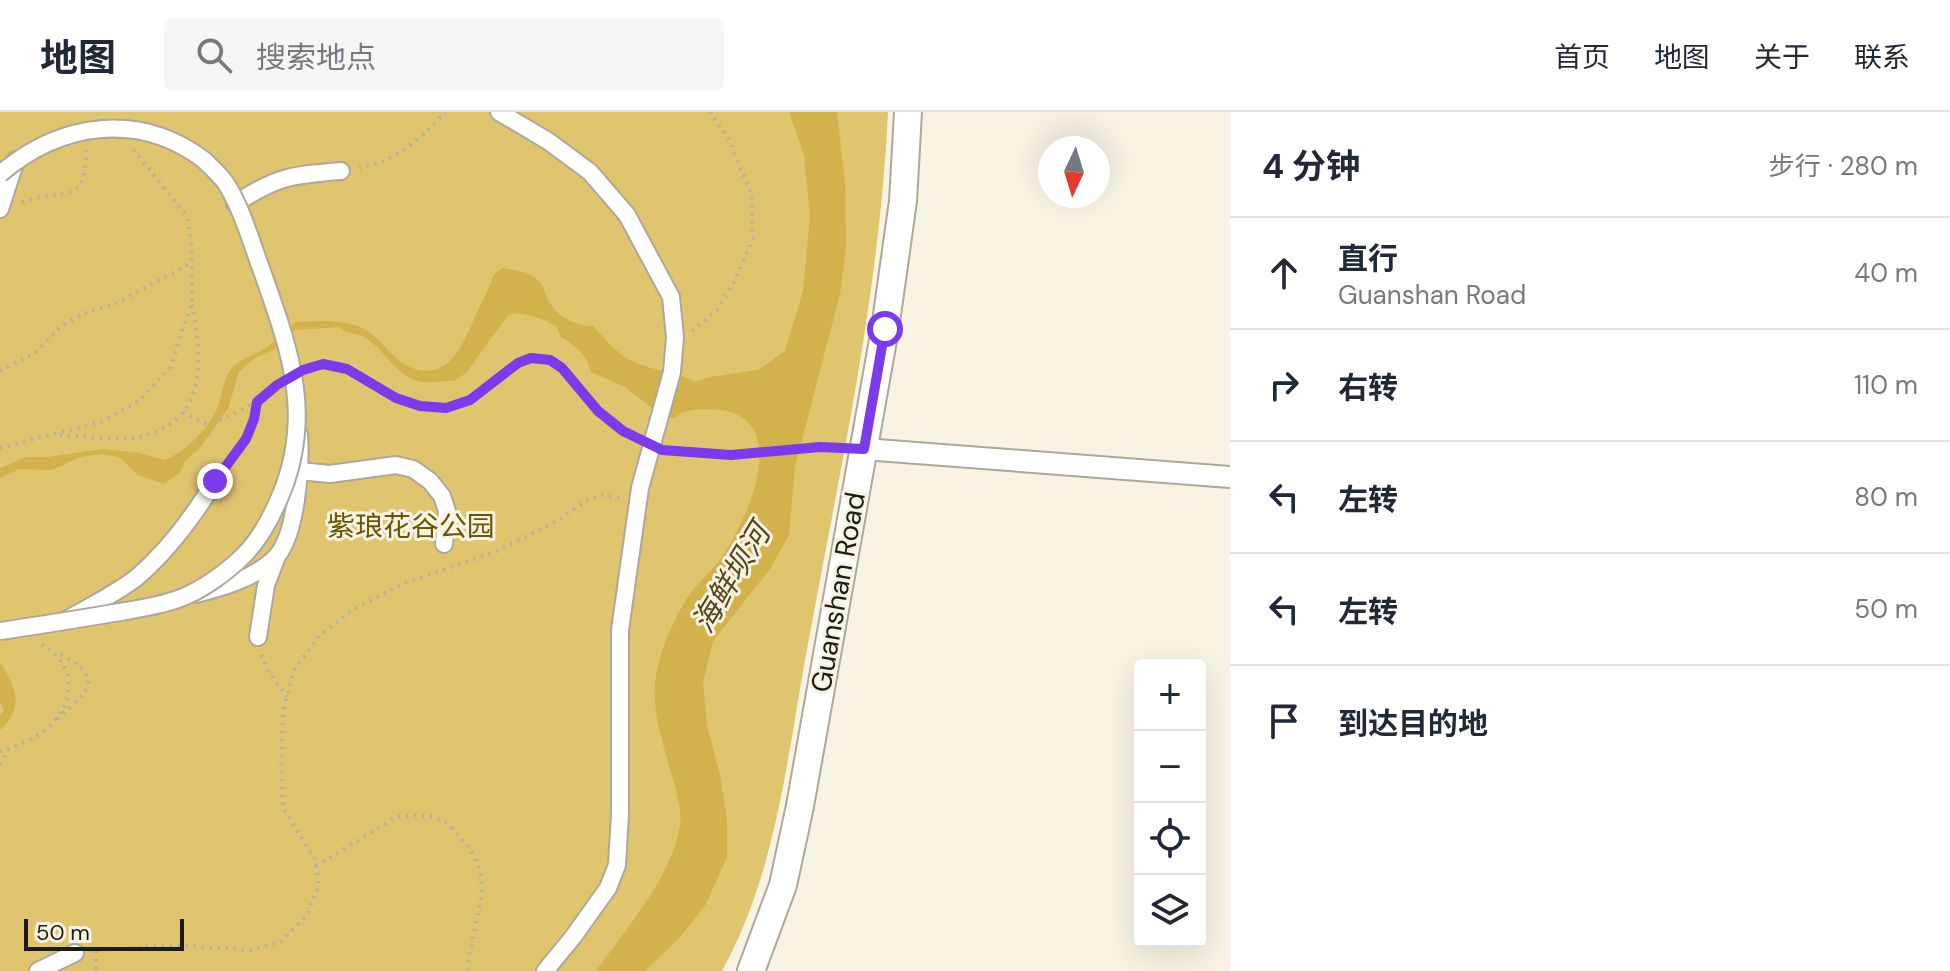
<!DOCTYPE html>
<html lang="zh">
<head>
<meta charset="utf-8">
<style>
	body { margin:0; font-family:"DM Sans","Noto Sans SC",sans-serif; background:#f6f6f7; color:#1f2937 }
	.controls { position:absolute; right:24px; bottom:24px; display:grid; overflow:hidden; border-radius:8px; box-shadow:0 8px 32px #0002 }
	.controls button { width:72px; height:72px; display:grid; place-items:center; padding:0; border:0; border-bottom:2px solid #e0e1e3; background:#fff; color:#1f2937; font:40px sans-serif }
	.compass { position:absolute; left:1038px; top:24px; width:72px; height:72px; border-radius:50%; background:#fff; box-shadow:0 8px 32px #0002; rotate:184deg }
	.scale { position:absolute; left:24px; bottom:20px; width:160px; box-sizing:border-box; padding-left:8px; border:4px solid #1d1b15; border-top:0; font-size:22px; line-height:28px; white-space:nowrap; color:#1d1b15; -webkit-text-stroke:6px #f8f3e3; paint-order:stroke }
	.stop { position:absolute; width:24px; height:24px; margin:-18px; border:6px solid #7c3aed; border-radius:50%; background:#fff }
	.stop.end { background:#7c3aed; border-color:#fff; box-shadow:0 2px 8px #0008 }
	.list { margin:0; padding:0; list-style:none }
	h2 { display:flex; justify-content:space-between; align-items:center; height:104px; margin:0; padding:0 32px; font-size:34px }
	h2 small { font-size:26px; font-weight:400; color:#747a83 }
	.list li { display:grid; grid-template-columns:52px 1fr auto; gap:24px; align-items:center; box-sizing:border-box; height:112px; padding:0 32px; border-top:2px solid #e0e1e3 }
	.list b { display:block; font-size:30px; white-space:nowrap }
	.list p { margin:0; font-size:26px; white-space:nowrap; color:#747a83 }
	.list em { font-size:26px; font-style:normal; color:#747a83 }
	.icon { flex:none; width:44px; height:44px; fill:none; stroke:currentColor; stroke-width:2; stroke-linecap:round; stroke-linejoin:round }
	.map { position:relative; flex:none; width:1230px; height:859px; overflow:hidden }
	header { display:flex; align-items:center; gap:48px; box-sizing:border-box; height:112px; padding:0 40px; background:#fff; border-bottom:2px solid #e0e1e3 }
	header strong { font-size:38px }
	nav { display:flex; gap:44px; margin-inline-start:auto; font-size:28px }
	.search { width:560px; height:72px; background:#f6f6f7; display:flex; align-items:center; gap:20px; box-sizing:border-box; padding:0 28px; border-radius:8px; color:#747a83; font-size:30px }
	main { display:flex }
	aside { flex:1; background:#fff }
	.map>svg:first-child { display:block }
	.green { fill:#e0c46e }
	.water { fill:#d3b24b }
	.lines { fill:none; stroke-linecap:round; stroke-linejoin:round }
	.pedestrian-casing { stroke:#ada899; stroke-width:20 }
	.minor-casing { stroke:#ada899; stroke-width:24 }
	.tertiary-casing { stroke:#ada899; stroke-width:30 }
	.path { stroke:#b4b0a3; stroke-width:4; stroke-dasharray:2 6; stroke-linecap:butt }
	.pedestrian { stroke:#fff; stroke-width:16 }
	.minor { stroke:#fff; stroke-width:20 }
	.tertiary { stroke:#fff; stroke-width:26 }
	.pedestrian-bridge-casing { stroke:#ada899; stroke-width:20; stroke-linecap:butt }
	.pedestrian-bridge { stroke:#fff; stroke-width:16 }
	.route { stroke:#7c3aed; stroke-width:10 }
	.labels { text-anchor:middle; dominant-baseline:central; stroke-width:6; stroke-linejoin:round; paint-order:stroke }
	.park-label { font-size:28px; fill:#6a5500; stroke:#f8f3e3 }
	.street-label { font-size:28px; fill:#1d1b15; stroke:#f8f3e3 }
	.water-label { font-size:30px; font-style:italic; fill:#53451a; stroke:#f8f3e3 }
</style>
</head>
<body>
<header>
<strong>地图</strong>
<div class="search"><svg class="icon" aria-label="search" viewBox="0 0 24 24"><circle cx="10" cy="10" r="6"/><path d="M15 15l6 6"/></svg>搜索地点</div>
<nav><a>首页</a><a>地图</a><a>关于</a><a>联系</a></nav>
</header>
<main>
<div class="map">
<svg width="1230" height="859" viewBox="0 0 1230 859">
	<rect width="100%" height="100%" fill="#f8f3e3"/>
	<path class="green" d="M0,0H888C880,175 842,349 810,521C788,634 779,756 722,859H0Z"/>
	<g class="water">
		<path d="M789,0H837L845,70L846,134L840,182L795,355L789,423L770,457L713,529L703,570L707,613L720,663L727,708V745L706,792L681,824L645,859H596C626,817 672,765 680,713C682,700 677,683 674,671C664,633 649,597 657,558C661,535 673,511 684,491C693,475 708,463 719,449C745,414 795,307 720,298C704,297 687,295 674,306L661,303L625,275L591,260C586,241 577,235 561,225L556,214C540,206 528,201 509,202L466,261L454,269C444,268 433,271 423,270C395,266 385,235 362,224C352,220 351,224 339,215L295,218L273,238L255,246L239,260L228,297L199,337L185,349L180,361L164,372L138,363L119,345L101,342L80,345L52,358L19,357L0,366V356L26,345H48L102,337L139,341L165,348C184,340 205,320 215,301C223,287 222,265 234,254C242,246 252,244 261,239C274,231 285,220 295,210C319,209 347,206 368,219C383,229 393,248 410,255C447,271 463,233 474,207C481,191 489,177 494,162L502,156C514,158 529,159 538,168C544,174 545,184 550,191C559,206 576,214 593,214C603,225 613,237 625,245C646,259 674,258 696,270L709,265L758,258L785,239L803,179L810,104L804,43Z"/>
		<path d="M0,550C16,575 25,596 0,618V603L4,598L0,590Z"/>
	</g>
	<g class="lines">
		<defs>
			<g id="pedestrian">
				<polyline points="499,0 548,29 590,60 627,103 671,185 675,225 672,260 640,376 620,518 620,702 617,753 608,776 573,825 545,859"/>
				<path d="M235,92C277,64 292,63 341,59"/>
				<polyline points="0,97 16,48"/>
				<polyline points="299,359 330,362 396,353 413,357 430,369 442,384 447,399 444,432"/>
				<path d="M196,482C223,475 253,467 274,447C297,426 301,353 299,322"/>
				<path d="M66,508C89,495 115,482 136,466C168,439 193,405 215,369"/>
				<polyline points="258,525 266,473 276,447"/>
				<polyline points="38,859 75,841"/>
			</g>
			<polyline id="minor" points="864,337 1230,365"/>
			<polyline id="tertiary" points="751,859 783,773 800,694 885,217 903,89 908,0"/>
		</defs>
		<use href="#pedestrian" class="pedestrian-casing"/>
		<use href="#minor" class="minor-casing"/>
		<use href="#tertiary" class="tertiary-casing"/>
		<g class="path">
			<path d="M359,56C395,50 422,26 445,0"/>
			<path d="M22,90C65,74 83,99 87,38"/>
			<polyline points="692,219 717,198 734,170 753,126 751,81 728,26 710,0"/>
			<path d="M310,255C343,246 367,271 394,285C408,293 426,296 442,296C481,296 514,233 550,248C570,256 583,283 596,298C608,309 622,319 637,326"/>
			<polyline points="0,259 36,240 61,214 89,199 115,192 191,151"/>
			<path d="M183,300L206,312C234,305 256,290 278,272"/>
			<path d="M60,323C85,324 118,329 141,325C147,324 153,320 159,318C209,297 200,236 192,192"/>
			<polyline points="0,336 103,309 140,288 170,256 192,189 191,129 187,104 132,36"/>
			<polyline points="667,339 731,343 820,335 841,336"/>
			<path d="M225,355C241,334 252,316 257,290"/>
			<polyline points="261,543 269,560 287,585"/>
			<path d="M57,607C90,577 106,566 58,541"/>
			<path d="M0,640C14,634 33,628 45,618C77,591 78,553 41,532"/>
			<polyline points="0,652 9,637"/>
			<polyline points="316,754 396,705 414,703 434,705 449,713 470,737 480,757 482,782 469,844 468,859"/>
			<polyline points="90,839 168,833 251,838 282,829 306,804 319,774 315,747 283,696 281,655 283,600 293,560 318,525 351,499 402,472 493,441 555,410 589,387 604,383 620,386"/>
			<polyline points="96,839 96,859"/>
		</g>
		<use href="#pedestrian" class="pedestrian"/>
		<use href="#minor" class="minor"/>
		<use href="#tertiary" class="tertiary"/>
		<defs>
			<path id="pedestrian-bridge" d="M0,62C62,9 140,0 204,48C211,55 219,62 225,70C242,96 251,130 262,159C290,239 315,305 279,387C270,408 260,427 244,443C227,460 201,479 178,487C156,495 131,498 108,502C72,508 36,514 0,519"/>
		</defs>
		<use href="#pedestrian-bridge" class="pedestrian-bridge-casing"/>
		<use href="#pedestrian-bridge" class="pedestrian-bridge"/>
	</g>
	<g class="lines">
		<polyline class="route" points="215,369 246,327 254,307 257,290 277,273 303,258 323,252 347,257 396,286 420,294 446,296 470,288 518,251 531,246 550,248 562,256 598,299 623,319 662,338 731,343 820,335 864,337 885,217"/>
	</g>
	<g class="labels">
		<g class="park-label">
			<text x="411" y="414">紫琅花谷公园</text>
		</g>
		<g class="street-label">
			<text transform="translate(838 480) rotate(-80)">Guanshan Road</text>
		</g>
		<g class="water-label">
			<text transform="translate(731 466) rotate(-59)">海鲜坝河</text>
		</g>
	</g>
</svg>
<div class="controls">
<button>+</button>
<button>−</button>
<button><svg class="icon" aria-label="locate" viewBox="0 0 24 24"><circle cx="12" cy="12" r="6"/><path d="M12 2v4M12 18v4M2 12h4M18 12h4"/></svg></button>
<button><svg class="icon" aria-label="layers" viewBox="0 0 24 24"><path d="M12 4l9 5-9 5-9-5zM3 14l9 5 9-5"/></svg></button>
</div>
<svg class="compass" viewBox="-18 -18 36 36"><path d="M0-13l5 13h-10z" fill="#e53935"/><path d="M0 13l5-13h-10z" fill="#747a83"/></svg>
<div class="scale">50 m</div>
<div class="stop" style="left:885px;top:217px"></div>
<div class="stop end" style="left:215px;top:369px"></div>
</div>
<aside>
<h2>4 分钟<small>步行 · 280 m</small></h2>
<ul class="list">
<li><svg class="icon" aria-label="ahead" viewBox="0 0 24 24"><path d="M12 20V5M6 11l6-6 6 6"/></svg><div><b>直行</b><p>Guanshan Road</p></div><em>40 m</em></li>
<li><svg class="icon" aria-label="right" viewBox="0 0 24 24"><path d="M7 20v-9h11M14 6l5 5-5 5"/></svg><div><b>右转</b></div><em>110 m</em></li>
<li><svg class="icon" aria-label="left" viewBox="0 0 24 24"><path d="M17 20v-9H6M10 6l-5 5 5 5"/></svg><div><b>左转</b></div><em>80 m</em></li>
<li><svg class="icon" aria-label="left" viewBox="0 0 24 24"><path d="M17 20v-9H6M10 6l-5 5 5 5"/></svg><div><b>左转</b></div><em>50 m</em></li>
<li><svg class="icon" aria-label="arrive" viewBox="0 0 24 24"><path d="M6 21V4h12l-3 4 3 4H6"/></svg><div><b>到达目的地</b></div></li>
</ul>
</aside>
</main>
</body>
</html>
